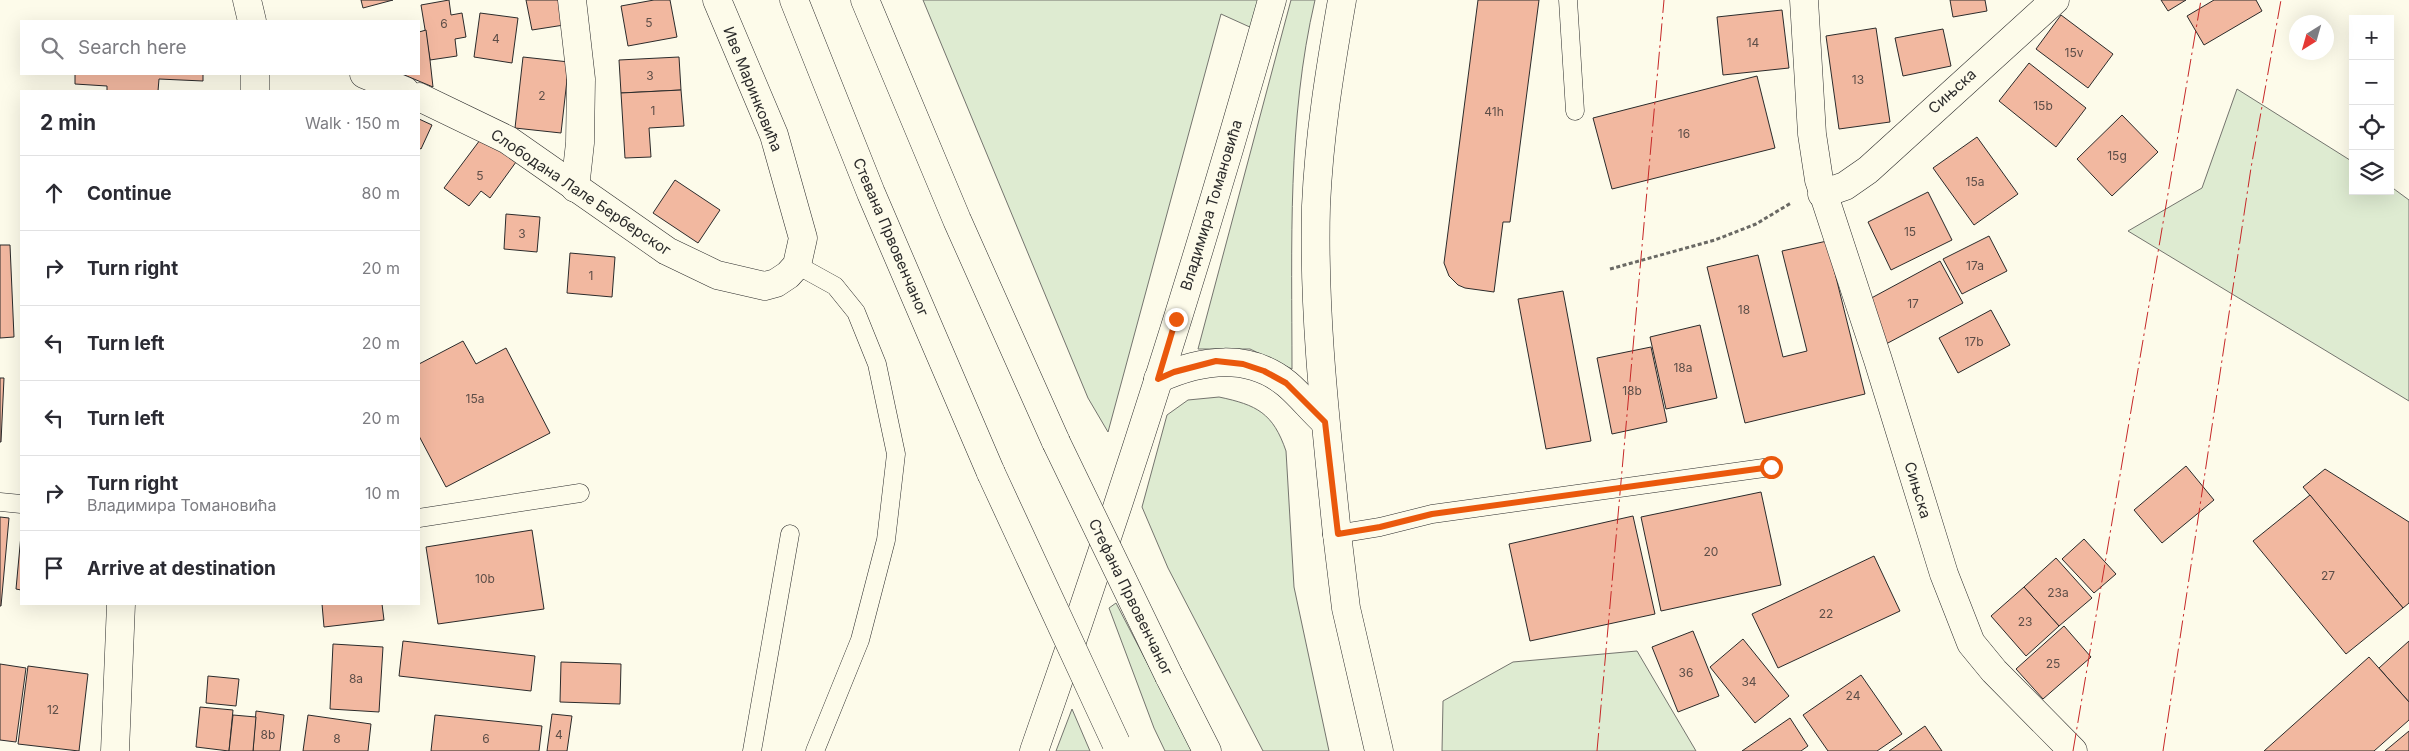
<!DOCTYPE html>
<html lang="en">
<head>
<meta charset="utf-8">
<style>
	body { margin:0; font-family:Inter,sans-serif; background:#f2f2f3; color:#2b2b33 }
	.controls { position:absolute; right:15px; top:15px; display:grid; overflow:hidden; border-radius:0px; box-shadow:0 5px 20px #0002 }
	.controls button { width:45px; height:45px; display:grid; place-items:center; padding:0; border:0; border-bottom:1px solid #e1e1e2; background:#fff; color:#2b2b33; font:25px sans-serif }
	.compass { position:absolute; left:2289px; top:15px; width:45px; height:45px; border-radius:50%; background:#fff; box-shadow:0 5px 20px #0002; rotate:217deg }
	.stop { position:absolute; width:15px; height:15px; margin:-11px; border:4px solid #ea580c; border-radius:50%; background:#fff }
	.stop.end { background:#ea580c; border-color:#fff; box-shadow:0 1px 5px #0008 }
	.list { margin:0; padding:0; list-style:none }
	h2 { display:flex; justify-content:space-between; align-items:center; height:65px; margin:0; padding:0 20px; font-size:21px }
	h2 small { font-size:16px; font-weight:400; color:#7c7c81 }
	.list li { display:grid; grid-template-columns:32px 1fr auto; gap:15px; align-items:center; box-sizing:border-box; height:75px; padding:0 20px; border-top:1px solid #e1e1e2 }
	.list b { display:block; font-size:19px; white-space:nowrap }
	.list p { margin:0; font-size:16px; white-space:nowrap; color:#7c7c81 }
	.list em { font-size:16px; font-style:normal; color:#7c7c81 }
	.icon { flex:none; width:28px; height:28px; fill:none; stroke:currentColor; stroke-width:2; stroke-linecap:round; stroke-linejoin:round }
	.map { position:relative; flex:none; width:2409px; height:751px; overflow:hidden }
	.search { position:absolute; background:#fff; box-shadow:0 5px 20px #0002; left:20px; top:20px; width:400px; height:55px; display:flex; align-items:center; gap:12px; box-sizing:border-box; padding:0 18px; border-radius:0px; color:#7c7c81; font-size:19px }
	.panel { position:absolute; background:#fff; box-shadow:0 5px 20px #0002; left:20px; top:90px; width:400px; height:515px; border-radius:0px }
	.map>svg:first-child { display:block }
	.green { fill:#deebd1; stroke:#74746e }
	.building { fill:#f2b8a0; stroke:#2b2b2b }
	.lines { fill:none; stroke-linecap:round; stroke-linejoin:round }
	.lane-casing { stroke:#2b2b2b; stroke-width:19 }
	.street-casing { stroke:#2b2b2b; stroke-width:29 }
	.secondary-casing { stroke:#2b2b2b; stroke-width:29 }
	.highway-casing { stroke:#2b2b2b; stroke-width:29 }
	.path { stroke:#6a6964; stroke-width:3; stroke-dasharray:4 2.5; stroke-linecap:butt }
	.lane { stroke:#fdfbea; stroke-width:18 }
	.street { stroke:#fdfbea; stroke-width:28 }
	.secondary { stroke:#fdfbea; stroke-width:28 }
	.highway { stroke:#fdfbea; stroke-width:28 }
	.highway-bridge-casing { stroke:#2b2b2b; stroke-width:29; stroke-linecap:butt }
	.highway-bridge { stroke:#fdfbea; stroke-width:28 }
	.power { stroke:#c62828; stroke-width:1; stroke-dasharray:18 4 2.5 4; stroke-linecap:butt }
	.route { stroke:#ea580c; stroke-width:6 }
	.labels { text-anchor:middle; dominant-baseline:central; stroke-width:4; stroke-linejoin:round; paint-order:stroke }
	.number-label { font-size:12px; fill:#5d4e48 }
	.street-label { font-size:15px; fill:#2b2b2b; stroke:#fdfbea }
</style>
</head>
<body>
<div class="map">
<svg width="2409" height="751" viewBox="0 0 2409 751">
	<rect width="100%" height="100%" fill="#fdfbea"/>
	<g class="green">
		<polygon points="923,0 1272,0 1263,33 1221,14 1108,432 1088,398"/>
		<path d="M1291,0H1315C1287,120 1292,246 1292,369L1250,349H1198Z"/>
		<polygon points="2237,89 2353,162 2353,191 2390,191 2390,186 2409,200 2409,401 2128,231 2202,188"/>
		<path d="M1219,397C1257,405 1273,413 1286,451L1294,587L1329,751H1263L1168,568L1142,507L1167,415L1188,400Z"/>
		<polygon points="1116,603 1193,751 1165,751 1154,728 1109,608"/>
		<polygon points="1637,651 1696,751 1442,751 1443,701 1513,662"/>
		<polygon points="1072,709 1090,751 1056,751"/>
	</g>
	<g class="building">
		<polygon points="361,0 393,0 363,8"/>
		<polygon points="449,0 451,15 462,13 466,37 455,39 457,56 430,60 421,5"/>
		<polygon points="526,0 559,0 564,25 532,30"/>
		<polygon points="654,0 670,0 677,37 628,46 621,6"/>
		<polygon points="1478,0 1539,0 1510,222 1503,222 1494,292 1465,288 1458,285 1449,276 1444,263"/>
		<polygon points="1950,0 1985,0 1987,11 1953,17"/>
		<polygon points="2161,0 2186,0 2168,11"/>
		<polygon points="2214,0 2256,0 2262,11 2204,45 2187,16"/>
		<polygon points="1782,10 1789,68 1723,75 1717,17"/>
		<polygon points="480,13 518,18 512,63 474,57"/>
		<polygon points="2061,15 2113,54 2088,88 2036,49"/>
		<polygon points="1876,28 1890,122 1839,129 1826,36"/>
		<polygon points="1943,29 1951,66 1903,76 1895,38"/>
		<polygon points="426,30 430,60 433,87 402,74 419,74 419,32"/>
		<polygon points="523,57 569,62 561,133 515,128"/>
		<polygon points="679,57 681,90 621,93 619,60"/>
		<polygon points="2029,63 2086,108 2056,147 1999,101"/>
		<polygon points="75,74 203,74 203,81 159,79 158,91 107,91 107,86 75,84"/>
		<polygon points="1757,76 1775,148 1612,189 1593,118"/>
		<polygon points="681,90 684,126 649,128 651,157 625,158 621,93"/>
		<polygon points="2122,115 2158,152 2112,196 2077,159"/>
		<polygon points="419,119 432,125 421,149 419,148"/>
		<polygon points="483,136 516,162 490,198 481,191 469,206 444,188"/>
		<polygon points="1977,137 2018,194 1974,225 1933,168"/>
		<polygon points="675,180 720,210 698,243 653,213"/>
		<polygon points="1928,192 1952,240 1891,270 1868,222"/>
		<polygon points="506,214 540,217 537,252 504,249"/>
		<polygon points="1989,236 2007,271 1962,294 1943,259"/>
		<polygon points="1827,241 1865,394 1745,423 1707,267 1758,255 1783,357 1807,351 1782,251"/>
		<polygon points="0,245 10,245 14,337 0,338"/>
		<polygon points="570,253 615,257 612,297 567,293"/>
		<polygon points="1940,261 1963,303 1886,344 1864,302"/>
		<polygon points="1563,291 1591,441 1546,449 1518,299"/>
		<polygon points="1991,310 2010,345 1958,373 1939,338"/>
		<polygon points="1700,325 1717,398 1666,409 1650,337"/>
		<polygon points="463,341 476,364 506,348 550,433 446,487 419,436 419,364"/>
		<polygon points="1651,347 1667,422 1612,434 1597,358"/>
		<polygon points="0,378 4,378 1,442 0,442"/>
		<polygon points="2186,466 2214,500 2162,543 2134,510"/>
		<polygon points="2325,469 2409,522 2409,603 2403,608 2303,487"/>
		<polygon points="1761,492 1781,585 1661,611 1641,517"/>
		<polygon points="2310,495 2403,608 2346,654 2253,541"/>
		<polygon points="1633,516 1655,614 1530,641 1509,544"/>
		<polygon points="0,517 9,518 1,606 0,606"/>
		<polygon points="532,530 544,609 438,624 426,547"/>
		<polygon points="21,535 21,590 16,589"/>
		<polygon points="2084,539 2116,574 2094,593 2062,559"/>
		<polygon points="1874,556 1900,611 1778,668 1752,614"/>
		<polygon points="2056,558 2092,598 2059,626 2024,587"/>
		<polygon points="2024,587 2059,626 2026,656 1991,616"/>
		<polygon points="322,604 382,604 384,620 324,627"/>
		<polygon points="2064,626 2091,657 2043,699 2016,669"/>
		<polygon points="1693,631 1719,696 1678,712 1652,647"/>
		<polygon points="1743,639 1789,696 1755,723 1710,667"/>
		<polygon points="403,641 535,656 531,691 399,676"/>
		<polygon points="2409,641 2409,702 2379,668"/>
		<polygon points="333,644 383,647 379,712 330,709"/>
		<polygon points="2369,657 2409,702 2409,720 2374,751 2264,751"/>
		<polygon points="561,662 621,664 620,704 560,702"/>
		<polygon points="0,664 26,668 16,742 0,740"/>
		<polygon points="28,666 88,674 79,751 18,744"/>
		<polygon points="1861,675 1902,734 1877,751 1828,751 1803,715"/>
		<polygon points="208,676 239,679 236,706 206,703"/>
		<polygon points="200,707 233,710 229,751 196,747"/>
		<polygon points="256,711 284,715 280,751 253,751"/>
		<polygon points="552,714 572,716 567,751 547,751"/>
		<polygon points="233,715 256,717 253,751 229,751"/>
		<polygon points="308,715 371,724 368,751 303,751"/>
		<polygon points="435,715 542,726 539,751 431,751"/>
		<polygon points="1790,718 1808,746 1801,751 1742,751"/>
		<polygon points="1925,726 1942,751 1889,751"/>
		<polygon points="2409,731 2409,751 2385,751"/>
	</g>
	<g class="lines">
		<defs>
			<g id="lane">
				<polyline points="1568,0 1575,111"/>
				<polyline points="797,265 835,286 856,312 877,364 896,454 886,540 860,640 815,751"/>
				<polyline points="0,502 21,504"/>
				<polyline points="419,518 580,493"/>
				<polyline points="1337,534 1380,527 1432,514 1771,467"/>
				<polyline points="752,751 790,534"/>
			</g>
			<g id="street">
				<polyline points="247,0 252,21"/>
				<polyline points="572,0 581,79 580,143 575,188"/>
				<polyline points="1804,0 1812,134 1819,180 1878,360 1944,574 1971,643 1994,671 2073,751"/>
				<polyline points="255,74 255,91"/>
				<polyline points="364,74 405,91"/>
				<polyline points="419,97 508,140 667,251 717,275 765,286 776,283 788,275 797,265 803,238 774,135 717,0"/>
				<polyline points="1822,194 1845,186 1868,170 2055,0"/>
				<path d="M1337,534C1326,425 1313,316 1316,206C1319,136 1330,69 1342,0"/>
				<polyline points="115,751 121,604"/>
			</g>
			<g id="secondary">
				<path d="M1158,379C1200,360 1248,352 1287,384C1300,395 1312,410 1325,422"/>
				<path d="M1034,751C1121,504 1201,253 1272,0"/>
			</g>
			<g id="highway">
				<polyline points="794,0 871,193 991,473"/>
				<polyline points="865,0 957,220 1056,442"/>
				<polyline points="1337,534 1346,608 1379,751"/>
				<polyline points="1169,676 1207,751"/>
			</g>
		</defs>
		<use href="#lane" class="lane-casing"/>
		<use href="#street" class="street-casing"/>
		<use href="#secondary" class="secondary-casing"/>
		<use href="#highway" class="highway-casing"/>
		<polyline class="path" points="1610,269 1715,240 1756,224 1791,203"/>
		<use href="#lane" class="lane"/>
		<use href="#street" class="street"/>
		<use href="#secondary" class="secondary"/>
		<use href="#highway" class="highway"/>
		<defs>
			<g id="highway-bridge">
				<polyline points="1056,442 1169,676"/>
				<polyline points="991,473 1116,743"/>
			</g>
		</defs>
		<use href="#highway-bridge" class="highway-bridge-casing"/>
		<use href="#highway-bridge" class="highway-bridge"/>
		<g class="power">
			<polyline points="1597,751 1664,0"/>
			<polyline points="2073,751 2201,0"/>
			<polyline points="2163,751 2251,168 2281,0"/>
		</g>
	</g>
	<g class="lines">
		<polyline class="route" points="1176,319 1158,379 1174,372 1216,361 1243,364 1264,371 1286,383 1325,422 1338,534 1380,527 1432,514 1771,467"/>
	</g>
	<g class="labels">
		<g class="number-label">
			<text x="649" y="22">5</text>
			<text x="444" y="23">6</text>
			<text x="496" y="38">4</text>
			<text x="1753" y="42">14</text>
			<text x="2074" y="52">15v</text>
			<text x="650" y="75">3</text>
			<text x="1858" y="79">13</text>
			<text x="542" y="95">2</text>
			<text x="2043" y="105">15b</text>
			<text x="653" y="110">1</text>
			<text x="1494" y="111">41h</text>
			<text x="1684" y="133">16</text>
			<text x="2117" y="155">15g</text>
			<text x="480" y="175">5</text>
			<text x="1975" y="181">15a</text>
			<text x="1910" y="231">15</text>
			<text x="522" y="233">3</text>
			<text x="1975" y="265">17a</text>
			<text x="591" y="275">1</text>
			<text x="1913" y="303">17</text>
			<text x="1744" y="309">18</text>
			<text x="1974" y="341">17b</text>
			<text x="1683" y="367">18a</text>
			<text x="1632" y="390">18b</text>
			<text x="475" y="398">15a</text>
			<text x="1711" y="551">20</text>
			<text x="2328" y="575">27</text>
			<text x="485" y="578">10b</text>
			<text x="2058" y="592">23a</text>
			<text x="1826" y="613">22</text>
			<text x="2025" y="621">23</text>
			<text x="2053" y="663">25</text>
			<text x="1686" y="672">36</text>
			<text x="356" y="678">8a</text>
			<text x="1749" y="681">34</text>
			<text x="1853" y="695">24</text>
			<text x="53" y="709">12</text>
			<text x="268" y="734">8b</text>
			<text x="559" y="734">4</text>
			<text x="337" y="738">8</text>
			<text x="486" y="738">6</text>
		</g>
		<g class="street-label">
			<text transform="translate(753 89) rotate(68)">Иве Маринковића</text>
			<text transform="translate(1952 91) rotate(-42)">Сињска</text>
			<text transform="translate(581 192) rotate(34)">Слободана Лале Берберског</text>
			<text transform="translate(1211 205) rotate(-73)">Владимира Томановића</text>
			<text transform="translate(891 237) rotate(67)">Стевана Првовенчаног</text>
			<text transform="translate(1918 490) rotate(73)">Сињска</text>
			<text transform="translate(1131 597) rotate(64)">Стефана Првовенчаног</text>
		</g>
	</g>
</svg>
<div class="controls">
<button>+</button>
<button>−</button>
<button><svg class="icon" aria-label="locate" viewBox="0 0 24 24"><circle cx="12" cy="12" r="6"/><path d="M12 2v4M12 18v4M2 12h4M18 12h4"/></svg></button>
<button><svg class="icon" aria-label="layers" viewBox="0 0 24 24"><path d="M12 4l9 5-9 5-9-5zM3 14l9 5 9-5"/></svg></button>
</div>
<svg class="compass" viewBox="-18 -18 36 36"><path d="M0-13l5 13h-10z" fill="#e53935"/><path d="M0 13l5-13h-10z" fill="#7c7c81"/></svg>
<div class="stop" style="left:1771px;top:467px"></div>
<div class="stop end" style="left:1176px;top:319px"></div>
<div class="search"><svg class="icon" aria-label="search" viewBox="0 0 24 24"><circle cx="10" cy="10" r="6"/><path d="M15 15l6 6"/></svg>Search here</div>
<section class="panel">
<h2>2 min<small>Walk · 150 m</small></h2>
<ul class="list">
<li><svg class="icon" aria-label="ahead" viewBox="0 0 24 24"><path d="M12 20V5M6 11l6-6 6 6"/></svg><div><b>Continue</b></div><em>80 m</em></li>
<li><svg class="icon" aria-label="right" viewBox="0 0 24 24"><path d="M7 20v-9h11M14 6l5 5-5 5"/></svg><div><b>Turn right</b></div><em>20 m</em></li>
<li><svg class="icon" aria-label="left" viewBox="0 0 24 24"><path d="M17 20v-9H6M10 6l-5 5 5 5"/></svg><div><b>Turn left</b></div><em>20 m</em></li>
<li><svg class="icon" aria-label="left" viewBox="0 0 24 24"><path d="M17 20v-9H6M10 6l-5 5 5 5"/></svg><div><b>Turn left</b></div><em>20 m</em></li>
<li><svg class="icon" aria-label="right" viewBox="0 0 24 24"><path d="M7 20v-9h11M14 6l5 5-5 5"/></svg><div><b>Turn right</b><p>Владимира Томановића</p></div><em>10 m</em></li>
<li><svg class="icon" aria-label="arrive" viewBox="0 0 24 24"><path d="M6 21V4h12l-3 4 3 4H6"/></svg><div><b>Arrive at destination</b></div></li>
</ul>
</section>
</div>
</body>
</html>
